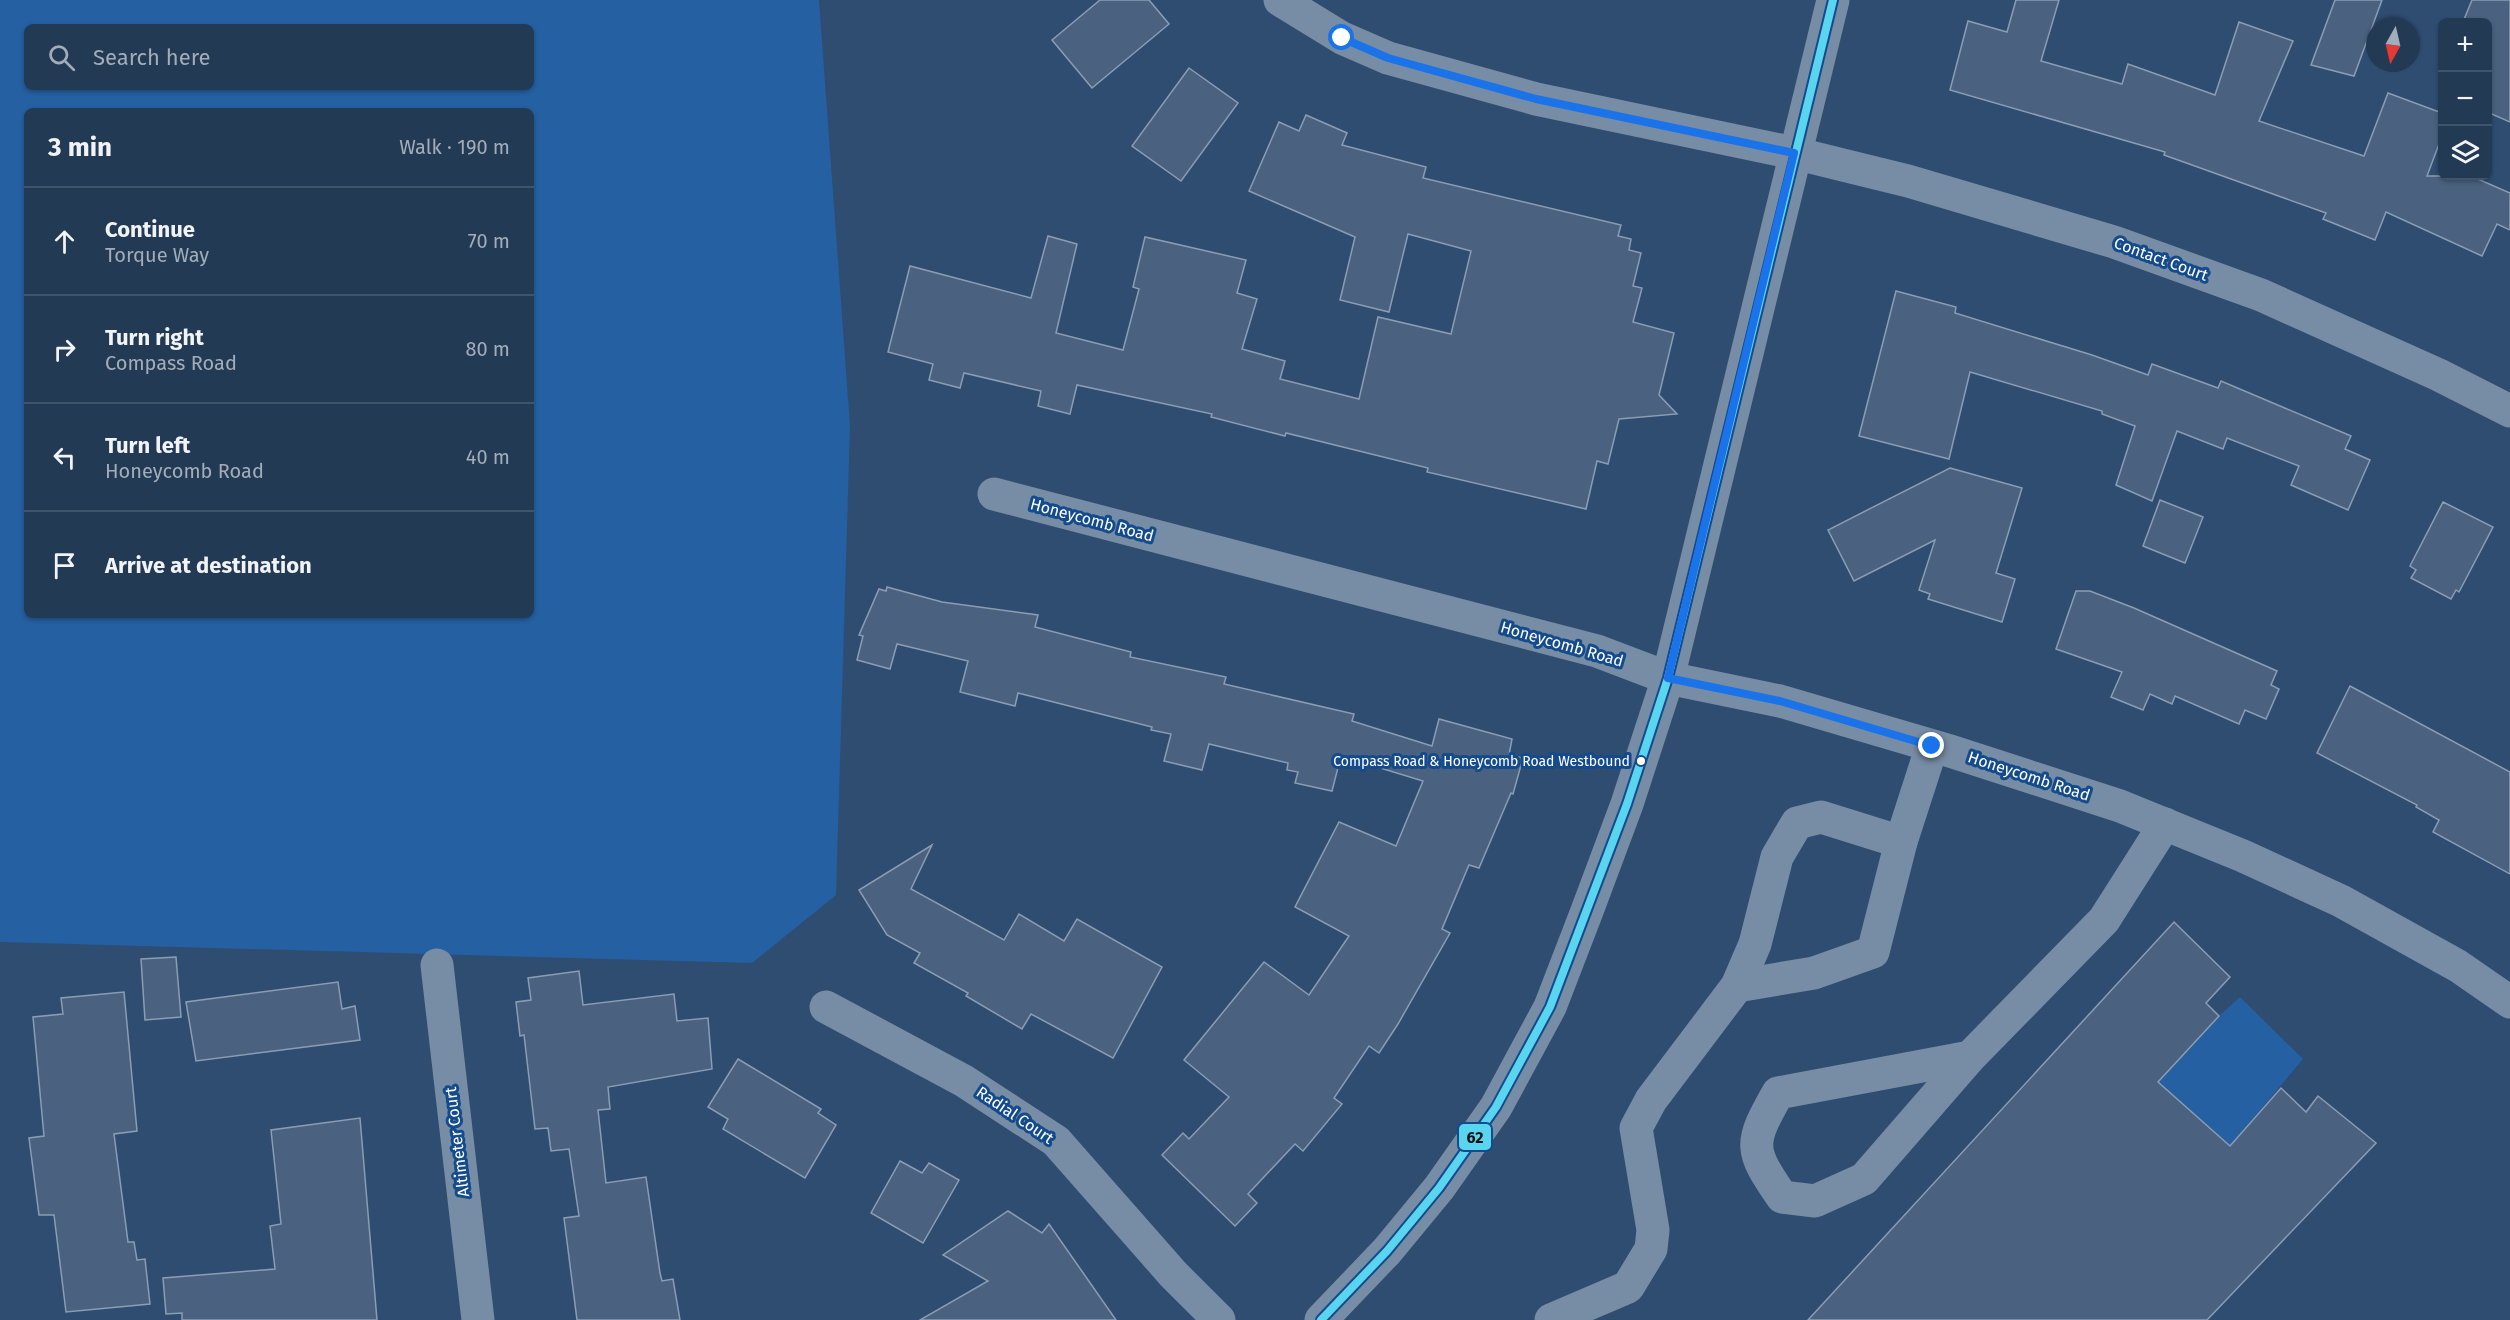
<!DOCTYPE html>
<html lang="en">
<head>
<meta charset="utf-8">
<style>
	body { margin:0; font-family:"Fira Sans",sans-serif; background:#2f455f; color:#f1f3f6 }
	.controls { position:absolute; right:18px; top:18px; display:grid; overflow:hidden; border-radius:9px; box-shadow:0 2px 4px #0004 }
	.controls button { width:54px; height:54px; display:grid; place-items:center; padding:0; border:0; border-bottom:2px solid #40546c; background:#233a55; color:#f1f3f6; font:30px sans-serif }
	.compass { position:absolute; left:2366px; top:18px; width:54px; height:54px; border-radius:50%; background:#233a55; box-shadow:0 2px 4px #0004; rotate:188deg }
	.stop { position:absolute; width:18px; height:18px; margin:-14px; border:4px solid #1a73e8; border-radius:50%; background:#fff }
	.stop.end { background:#1a73e8; border-color:#fff; box-shadow:0 2px 6px #0008 }
	.list { margin:0; padding:0; list-style:none }
	h2 { display:flex; justify-content:space-between; align-items:center; height:78px; margin:0; padding:0 24px; font-size:26px }
	h2 small { font-size:20px; font-weight:400; color:#a3adb9 }
	.list li { display:grid; grid-template-columns:39px 1fr auto; gap:18px; align-items:center; box-sizing:border-box; height:108px; padding:0 24px; border-top:2px solid #40546c }
	.list b { display:block; font-size:22px; white-space:nowrap }
	.list p { margin:0; font-size:20px; white-space:nowrap; color:#a3adb9 }
	.list em { font-size:20px; font-style:normal; color:#a3adb9 }
	.icon { flex:none; width:33px; height:33px; fill:none; stroke:currentColor; stroke-width:2; stroke-linecap:round; stroke-linejoin:round }
	.map { position:relative; flex:none; width:2510px; height:1320px; overflow:hidden }
	.search { position:absolute; background:#233a55; box-shadow:0 2px 4px #0004; left:24px; top:24px; width:510px; height:66px; display:flex; align-items:center; gap:15px; box-sizing:border-box; padding:0 21px; border-radius:9px; color:#a3adb9; font-size:22px }
	.panel { position:absolute; background:#233a55; box-shadow:0 2px 4px #0004; left:24px; top:108px; width:510px; height:510px; border-radius:9px }
	.map>svg:first-child { display:block }
	.green { fill:#2460a2; fill-rule:evenodd }
	.building { fill:#4a627f; stroke:#8b9db3; stroke-width:1.5 }
	.lines { fill:none; stroke-linecap:round; stroke-linejoin:round }
	.minor { stroke:#768da5; stroke-width:33 }
	.bus-1-casing { stroke:#134b8d; stroke-width:12 }
	.bus-1 { stroke:#5ad5f0; stroke-width:8 }
	.route { stroke:#1a73e8; stroke-width:8 }
	.bus-dot { fill:#fff; stroke:#134b8d; stroke-width:2 }
	.labels { text-anchor:middle; dominant-baseline:central; stroke-width:6; stroke-linejoin:round; paint-order:stroke }
	.bus-label { font-size:14px; fill:#fff; stroke:#134b8d; text-anchor:end }
	.street-label { font-size:16px; fill:#fff; stroke:#134b8d }
	.line-badge { stroke:#134b8d; stroke-width:2 }
	.pale-badge-label { font-size:16px; text-anchor:middle; font-weight:bold; fill:#111 }
</style>
</head>
<body>
<div class="map">
<svg width="2510" height="1320" viewBox="0 0 2510 1320">
	<rect width="100%" height="100%" fill="#2f4d71"/>
	<g class="green">
		<path d="M0,0H819L850,426L836,895L752,963L0,942ZM27,27H531V87H27ZM27,111H531V615H27Z"/>
		<polygon points="2240,997 2303,1059 2230,1146 2158,1082 2219,1016"/>
	</g>
	<g class="building">
		<polygon points="1100,0 1149,0 1169,24 1092,88 1052,40"/>
		<polygon points="2016,0 2059,0 2041,61 2122,84 2128,64 2215,95 2239,22 2293,41 2259,121 2364,156 2388,93 2442,113 2442,136 2427,176 2471,176 2510,193 2510,230 2497,224 2482,256 2386,212 2375,240 2323,219 2326,213 2164,155 2165,152 1950,90 1968,21 2007,32"/>
		<polygon points="2335,0 2382,0 2354,76 2311,65"/>
		<polygon points="2472,0 2510,0 2510,122 2487,112 2487,22 2463,22"/>
		<polygon points="1189,68 1238,103 1181,181 1132,146"/>
		<polygon points="1306,115 1347,133 1342,145 1426,167 1423,178 1621,225 1618,236 1631,239 1629,250 1641,253 1633,286 1642,288 1633,322 1674,333 1659,395 1677,414 1619,419 1608,464 1597,461 1586,509 1427,472 1428,468 1286,433 1285,436 1211,417 1212,414 1077,385 1070,414 1038,406 1041,391 964,373 960,388 929,380 933,364 888,352 910,266 1031,298 1048,236 1077,244 1056,333 1123,350 1139,289 1133,287 1145,237 1246,260 1237,293 1257,299 1242,349 1285,361 1280,379 1359,399 1378,317 1451,334 1471,251 1408,234 1389,312 1340,300 1355,237 1249,191 1279,122 1299,131"/>
		<polygon points="1896,291 1956,307 1955,313 2092,355 2148,375 2152,364 2218,388 2221,381 2351,436 2345,449 2370,460 2348,510 2291,485 2299,466 2227,438 2223,449 2177,431 2152,501 2116,485 2135,426 2102,414 2102,411 1970,372 1949,459 1859,436"/>
		<polygon points="1950,468 2022,488 1996,573 2015,579 2002,622 1928,599 1930,594 1919,590 1935,540 1854,581 1828,530"/>
		<polygon points="2160,500 2203,517 2185,563 2143,546"/>
		<polygon points="2443,502 2493,527 2459,592 2456,590 2451,599 2411,578 2416,570 2410,566"/>
		<polygon points="887,587 942,602 1038,615 1035,627 1131,652 1130,657 1226,677 1224,684 1354,714 1352,721 1432,746 1439,719 1512,739 1509,755 1523,758 1513,794 1511,793 1479,868 1469,865 1442,929 1450,933 1398,1024 1379,1053 1369,1046 1334,1098 1342,1104 1303,1151 1295,1144 1248,1194 1257,1203 1235,1226 1162,1155 1183,1133 1189,1139 1229,1097 1184,1060 1264,962 1309,995 1349,936 1295,907 1339,822 1396,846 1423,781 1341,756 1332,791 1295,783 1298,772 1287,770 1288,763 1209,744 1202,770 1164,761 1171,734 1151,730 1152,727 1018,693 1015,706 960,692 968,661 897,644 890,669 857,660 863,636 859,635 879,589 886,591"/>
		<polygon points="2076,591 2090,591 2134,608 2277,671 2271,685 2279,689 2266,719 2245,710 2239,724 2175,696 2172,704 2150,694 2143,710 2111,697 2122,672 2056,649"/>
		<polygon points="2350,686 2510,772 2510,874 2433,832 2439,820 2416,807 2417,805 2317,753"/>
		<polygon points="932,845 911,889 1004,940 1019,914 1064,941 1077,919 1162,967 1113,1058 1031,1014 1022,1029 966,996 968,993 914,963 920,953 887,935 859,890"/>
		<polygon points="2174,922 2230,977 2206,1003 2219,1016 2158,1082 2230,1146 2281,1088 2306,1112 2318,1096 2376,1143 2207,1320 1808,1320"/>
		<polygon points="176,957 181,1017 145,1020 141,959"/>
		<polygon points="579,971 583,1005 674,994 677,1021 708,1018 712,1069 608,1087 610,1109 598,1110 606,1183 646,1177 660,1273 662,1281 673,1279 680,1320 577,1320 564,1218 579,1216 569,1149 551,1151 548,1128 535,1129 524,1035 520,1036 516,1002 531,1000 528,978"/>
		<polygon points="338,982 342,1009 355,1006 360,1040 196,1061 186,1002"/>
		<polygon points="124,992 137,1131 114,1134 128,1242 134,1242 137,1260 145,1259 150,1304 66,1312 54,1215 39,1215 29,1138 44,1136 33,1017 63,1014 61,998"/>
		<polygon points="738,1059 821,1109 818,1113 836,1125 805,1178 723,1129 728,1119 708,1107"/>
		<polygon points="360,1118 377,1320 182,1320 182,1313 166,1314 163,1278 275,1269 270,1226 281,1224 271,1130"/>
		<polygon points="900,1161 922,1173 929,1163 959,1180 923,1243 871,1213"/>
		<polygon points="1008,1211 1042,1233 1049,1224 1116,1320 920,1320 988,1281 943,1255"/>
	</g>
	<g class="lines">
		<g class="minor">
			<polyline points="1280,0 1342,38 1388,58 1536,99 1794,153 1908,181 2114,242 2261,295 2439,375 2510,411"/>
			<polyline points="994,494 1597,651 1668,678 1780,701 1947,750 2120,806 2243,856 2341,901 2458,966 2510,1002"/>
			<polyline points="437,965 478,1320"/>
			<polyline points="1737,986 1814,973 1873,952 1901,842 1932,746"/>
			<polyline points="826,1007 964,1081 1056,1141 1173,1274 1219,1320"/>
			<path d="M1970,1057L1864,1179L1815,1201L1782,1197C1749,1149 1749,1144 1778,1093L1970,1057L2104,920L2165,824"/>
			<polyline points="1321,1320 1387,1251 1439,1188 1496,1107 1550,1007 1587,911 1627,804 1668,678 1833,0"/>
			<polyline points="1551,1320 1628,1287 1651,1249 1653,1230 1636,1128 1651,1100 1737,986 1755,944 1777,857 1797,823 1821,817 1901,842"/>
		</g>
		<defs>
			<polyline id="bus-1" points="1321,1320 1387,1251 1439,1188 1496,1107 1550,1007 1627,804 1668,678 1833,0"/>
		</defs>
		<use href="#bus-1" class="bus-1-casing"/>
		<use href="#bus-1" class="bus-1"/>
	</g>
	<g class="lines">
		<polyline class="route" points="1342,38 1388,58 1536,99 1794,153 1668,678 1780,701 1932,746"/>
	</g>
	<circle class="bus-dot" cx="1641" cy="761" r="5"/>
	<g class="labels">
		<g class="bus-label">
			<text x="1630" y="761">Compass Road &amp; Honeycomb Road Westbound</text>
		</g>
		<g class="street-label">
			<text transform="translate(2161 259) rotate(20)">Contact Court</text>
			<text transform="translate(1092 520) rotate(15)">Honeycomb Road</text>
			<text transform="translate(1562 644) rotate(16)">Honeycomb Road</text>
			<text transform="translate(2029 776) rotate(18)">Honeycomb Road</text>
			<text transform="translate(1015 1115) rotate(34)">Radial Court</text>
			<text transform="translate(457 1142) rotate(-97)">Altimeter Court</text>
		</g>
	</g>
	<rect class="line-badge" x="1458" y="1123" width="34" height="28" rx="6" fill="#5ad5f0"/>
	<g class="pale-badge-label">
		<text x="1475" y="1143">62</text>
	</g>
</svg>
<div class="controls">
<button>+</button>
<button>−</button>
<button><svg class="icon" aria-label="layers" viewBox="0 0 24 24"><path d="M12 4l9 5-9 5-9-5zM3 14l9 5 9-5"/></svg></button>
</div>
<svg class="compass" viewBox="-18 -18 36 36"><path d="M0-13l5 13h-10z" fill="#e53935"/><path d="M0 13l5-13h-10z" fill="#a3adb9"/></svg>
<div class="stop" style="left:1342px;top:38px"></div>
<div class="stop end" style="left:1932px;top:746px"></div>
<div class="search"><svg class="icon" aria-label="search" viewBox="0 0 24 24"><circle cx="10" cy="10" r="6"/><path d="M15 15l6 6"/></svg>Search here</div>
<section class="panel">
<h2>3 min<small>Walk · 190 m</small></h2>
<ul class="list">
<li><svg class="icon" aria-label="ahead" viewBox="0 0 24 24"><path d="M12 20V5M6 11l6-6 6 6"/></svg><div><b>Continue</b><p>Torque Way</p></div><em>70 m</em></li>
<li><svg class="icon" aria-label="right" viewBox="0 0 24 24"><path d="M7 20v-9h11M14 6l5 5-5 5"/></svg><div><b>Turn right</b><p>Compass Road</p></div><em>80 m</em></li>
<li><svg class="icon" aria-label="left" viewBox="0 0 24 24"><path d="M17 20v-9H6M10 6l-5 5 5 5"/></svg><div><b>Turn left</b><p>Honeycomb Road</p></div><em>40 m</em></li>
<li><svg class="icon" aria-label="arrive" viewBox="0 0 24 24"><path d="M6 21V4h12l-3 4 3 4H6"/></svg><div><b>Arrive at destination</b></div></li>
</ul>
</section>
</div>
</body>
</html>
